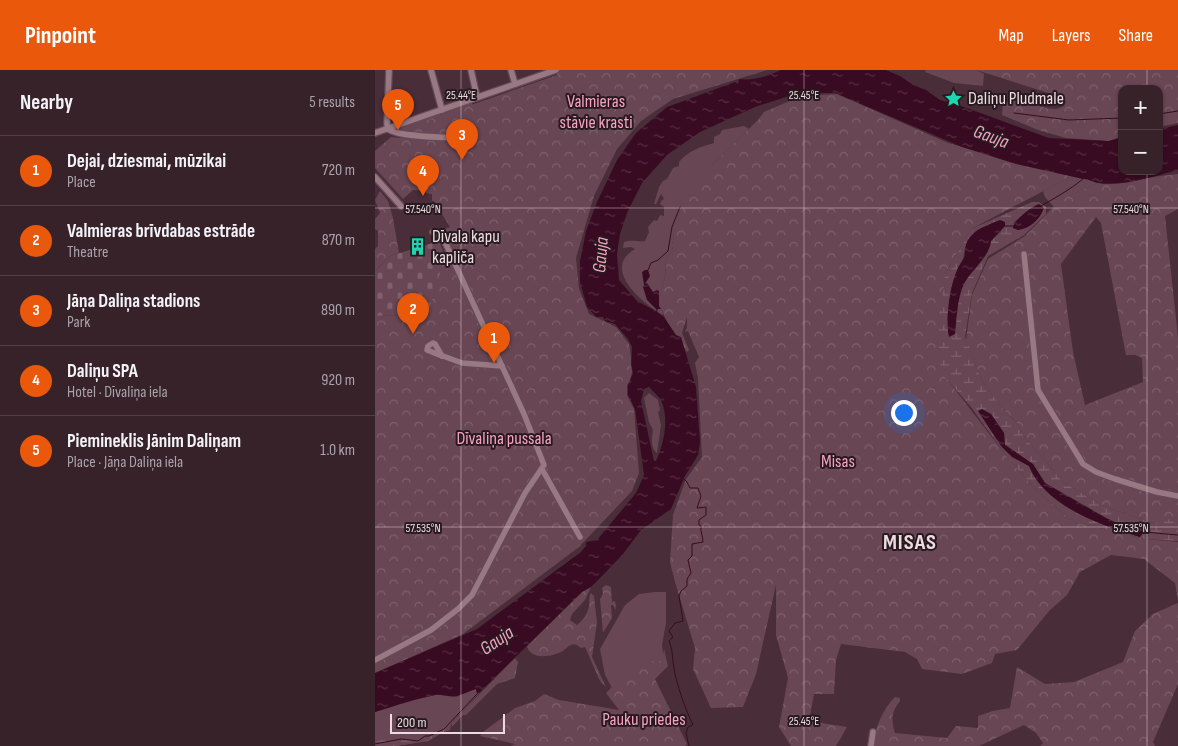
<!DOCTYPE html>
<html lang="en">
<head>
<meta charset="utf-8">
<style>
	body { margin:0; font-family:"Sofia Sans Condensed",sans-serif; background:#3e2a32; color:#f1f3f6 }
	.controls { position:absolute; right:15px; top:15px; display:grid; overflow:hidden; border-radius:10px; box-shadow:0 1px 4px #0004 }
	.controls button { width:45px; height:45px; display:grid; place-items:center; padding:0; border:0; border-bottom:1px solid #513f47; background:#37222a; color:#f1f3f6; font:25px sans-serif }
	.scale { position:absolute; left:15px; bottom:12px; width:115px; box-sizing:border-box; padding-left:5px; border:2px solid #eddbe1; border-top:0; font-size:14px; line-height:18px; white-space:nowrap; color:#eddbe1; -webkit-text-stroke:4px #271a1f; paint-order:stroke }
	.you { position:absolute; left:528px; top:342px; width:18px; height:18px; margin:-12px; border:4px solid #fff; border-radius:50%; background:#1a73e8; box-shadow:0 0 0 8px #1a73e833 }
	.badge { display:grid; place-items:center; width:32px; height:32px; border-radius:50%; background:#ea580c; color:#fff; font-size:16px; font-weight:700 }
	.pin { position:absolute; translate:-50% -41px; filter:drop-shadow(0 1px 2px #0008) }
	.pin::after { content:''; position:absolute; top:26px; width:18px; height:15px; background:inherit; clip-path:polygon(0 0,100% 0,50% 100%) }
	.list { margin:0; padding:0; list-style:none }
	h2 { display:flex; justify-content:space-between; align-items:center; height:65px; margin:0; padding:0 20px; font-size:21px }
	h2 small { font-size:16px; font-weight:400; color:#aaa4a8 }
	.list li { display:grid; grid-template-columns:32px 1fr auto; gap:15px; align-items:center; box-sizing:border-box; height:70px; padding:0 20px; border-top:1px solid #513f47 }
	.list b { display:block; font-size:19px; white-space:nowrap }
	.list p { margin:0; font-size:16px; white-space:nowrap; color:#aaa4a8 }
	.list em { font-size:16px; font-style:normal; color:#aaa4a8 }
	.map { position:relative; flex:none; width:803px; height:676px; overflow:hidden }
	header { display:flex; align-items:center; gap:30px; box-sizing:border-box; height:70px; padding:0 25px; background:#ea580c; color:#fff }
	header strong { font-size:24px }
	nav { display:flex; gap:28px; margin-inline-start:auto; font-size:18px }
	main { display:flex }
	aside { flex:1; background:#37222a }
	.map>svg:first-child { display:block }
	.green { fill:#694654 }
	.forest { fill:url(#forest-crowns); fill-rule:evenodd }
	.wetland { fill:url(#wetland-marsh); fill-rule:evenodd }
	.cemetery { fill:url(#cemetery-stones) }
	.water { fill:url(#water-ripples); fill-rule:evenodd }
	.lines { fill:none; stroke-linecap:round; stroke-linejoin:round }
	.stream { stroke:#390b22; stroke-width:1 }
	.minor-casing { stroke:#634c56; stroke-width:8 }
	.minor { stroke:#997884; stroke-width:5.5 }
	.ticks { fill:none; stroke:#eddbe1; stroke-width:1; stroke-opacity:0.45 }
	.labels { text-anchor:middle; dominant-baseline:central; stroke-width:4; stroke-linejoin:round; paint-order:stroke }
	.poi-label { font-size:18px; fill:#eddbe1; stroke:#271a1f; text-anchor:start }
	.park-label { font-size:18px; fill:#f6a1c3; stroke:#271a1f }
	.water-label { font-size:19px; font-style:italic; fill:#f5a1c2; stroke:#271a1f }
	.district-label { font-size:22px; font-weight:bold; letter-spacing:1px; fill:#eddbe1; stroke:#271a1f }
	.ticks-label { font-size:12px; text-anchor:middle; fill:#eddbe1; stroke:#271a1f; stroke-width:4; stroke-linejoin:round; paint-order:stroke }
</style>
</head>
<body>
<header>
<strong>Pinpoint</strong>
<nav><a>Map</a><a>Layers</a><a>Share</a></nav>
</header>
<main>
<aside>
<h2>Nearby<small>5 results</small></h2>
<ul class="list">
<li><span class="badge">1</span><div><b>Dejai, dziesmai, mūzikai</b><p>Place</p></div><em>720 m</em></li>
<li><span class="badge">2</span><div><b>Valmieras brīvdabas estrāde</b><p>Theatre</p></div><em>870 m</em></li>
<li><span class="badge">3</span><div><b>Jāņa Daliņa stadions</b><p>Park</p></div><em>890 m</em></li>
<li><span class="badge">4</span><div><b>Daliņu SPA</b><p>Hotel · Dīvaliņa iela</p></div><em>920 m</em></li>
<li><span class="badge">5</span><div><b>Piemineklis Jānim Daliņam</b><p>Place · Jāņa Daliņa iela</p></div><em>1.0 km</em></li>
</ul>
</aside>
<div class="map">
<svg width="803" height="676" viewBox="0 0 803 676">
	<defs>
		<pattern id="forest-crowns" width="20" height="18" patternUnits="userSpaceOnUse" patternTransform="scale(1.25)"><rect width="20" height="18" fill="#694654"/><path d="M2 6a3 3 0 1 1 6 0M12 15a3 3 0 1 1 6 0" fill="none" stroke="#7f606c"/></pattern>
		<pattern id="wetland-marsh" width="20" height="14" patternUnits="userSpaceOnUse" patternTransform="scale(1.25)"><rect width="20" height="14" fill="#694654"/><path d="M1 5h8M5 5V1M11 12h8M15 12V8" fill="none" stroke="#7f606c"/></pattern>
		<pattern id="cemetery-stones" width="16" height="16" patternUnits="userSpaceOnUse" patternTransform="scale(1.25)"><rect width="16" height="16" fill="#694654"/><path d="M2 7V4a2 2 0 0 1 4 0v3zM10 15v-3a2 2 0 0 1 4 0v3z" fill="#7f606c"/></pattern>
		<pattern id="water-ripples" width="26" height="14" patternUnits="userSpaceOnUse" patternTransform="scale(1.25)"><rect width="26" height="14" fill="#390b22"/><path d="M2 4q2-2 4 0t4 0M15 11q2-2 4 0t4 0" fill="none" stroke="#562e42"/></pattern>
	</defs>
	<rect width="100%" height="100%" fill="#492d38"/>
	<g class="green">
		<polygon points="551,0 601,0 609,4 608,16 579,13 550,2"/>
		<polygon points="96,32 99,37 30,62 20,61 20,59"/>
		<path d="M369,56L374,59L337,95L299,162L297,181L290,191C292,203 289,211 286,223C284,231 287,239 288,245C269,234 225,199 260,179L256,177L248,178L249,172C257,169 262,172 270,171L274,162L273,157L279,150L282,151L285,145L289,146V137L285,134L286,131L289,129L286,124L281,134H279L284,117L288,111L292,109L298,98L304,96V92C313,81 325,77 339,73V67L345,64L347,60Z"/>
		<polygon points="697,106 715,109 722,113 686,130 679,137 670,127 668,121"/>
		<path d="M274,323L283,330L285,340L283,342L286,355L282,383C275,378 277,367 278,360L274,352L269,328Z"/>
		<polygon points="280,522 291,522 291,553 287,575 289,593 237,618 230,605 225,579 250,535 264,524"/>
		<path d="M101,619L102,623L105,622L76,653L75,660L68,662L53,671L21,676H0V642C19,636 40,629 60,625C67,624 76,628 83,625C89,623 94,621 101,619Z"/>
	</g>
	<g class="forest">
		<polygon points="183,0 392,0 298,29 266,51 242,79 219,126 201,188 204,219 214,244 241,257 254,274 258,298 255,311 252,315 252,325 259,339 264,403 257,421 204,477 88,564 0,603 0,246 27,245 51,250 71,181 62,161 75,157 59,131 57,131 57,124 51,123 51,121 38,120 28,129 0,98 0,81 16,67 27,68 29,66 30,58 182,5"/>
		<path d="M601,0H803V53L784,57V19H747V67L734,71L691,68L663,60L627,45L628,34C647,21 671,47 689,36L691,32L686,27Z"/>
		<path d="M462,24L573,73L697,106L596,159L570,204L568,304L633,388L662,421L699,452L770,469L803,472V531L800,513L769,489L736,485L705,502L692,525L674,541L642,580L620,584L617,593L587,604L547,599L542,589L530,582L466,574L461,590L459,624H439L434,651L472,657L461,676H416L404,657L413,608L401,565V515L381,604L368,637L336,638L318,599L320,578L300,512L295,492L298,445L311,409L327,387L323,308L320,293L324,287L313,261L310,262L312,257V247L307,263L314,280L312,282C302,266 280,241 286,222C289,211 292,203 290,191L297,181L299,162L306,143L317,123L337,95L383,50L389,42L426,26Z"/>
		<path d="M803,104V139L790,146L803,267V458L781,454L731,437L689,413L649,366L642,353L627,338L607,311L591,270L597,225L613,189L650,166L685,130L722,113L755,112L776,107ZM721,147L726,153L751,285H760L767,288L768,312L710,335L698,282L686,194Z"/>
		<polygon points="5,121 13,131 18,148 24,183 15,186 0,201 0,179 3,176 3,161 0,159 0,149 5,143 0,130"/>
		<polygon points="231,515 236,517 237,532 240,531 241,540 238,535 236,535 237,548 228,563 225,529 228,524 227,518"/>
		<path d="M216,517L210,530L197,544L195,550L202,555C208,551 213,543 214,536C215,531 213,528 216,523L219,526L222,552L217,587L231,617L225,611L210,577L206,578C203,576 200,573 196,575C192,576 190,580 186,582C176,587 155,590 152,576L207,522Z"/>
		<path d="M803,533V614L778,672L780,676H665L668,673L661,663L649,655L604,676H498C499,659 508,639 520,627L525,628V631C516,643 516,649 520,663L572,668L581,656L603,658V646L618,641L635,638L642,597L670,614L699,612L748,592L760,561L778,544Z"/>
		<polygon points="289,579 293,596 280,609 312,674 310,676 136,676 140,674 105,666 108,662 140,638 160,631 169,624 184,630 244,640 231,623 262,592 287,591"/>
		<polygon points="140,588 143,592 140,608 122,614 91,645 88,645 78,656 77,656 76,653"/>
	</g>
	<g class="wetland">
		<path d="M657,132H664L671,137V144L649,165L613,186L597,223L590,267L607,311L627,338L642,353L649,366L689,413L731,437L781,454L803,446V471L770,469L699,452L662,421L633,388L596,337L568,305L562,280L570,204L596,159ZM655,139L667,143C660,153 654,157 643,160L638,158L639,152ZM625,150L626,161L616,171C614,188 595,200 588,215C583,227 578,239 572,251L576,218L583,198L588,189L590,177L602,160ZM616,344L629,363L630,375L658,394L670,413L731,448L758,460L769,461L765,467C727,456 670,436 654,396C625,381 624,375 616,344Z"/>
		<polygon points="105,622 76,653 75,660 68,662 53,671 21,676 0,676 0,672 13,668 39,669 67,658 87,636"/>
	</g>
	<polygon class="cemetery" points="64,171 70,186 51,250 27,245 0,246 0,201 15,186"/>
	<g class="water">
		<path d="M406,0H511L525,6L538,15L551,20L565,30L581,34L674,68L734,71L747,67V101H784V59L803,55V100C780,106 747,117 723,113C718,112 714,109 708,109L641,94L587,77L460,23H423L380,37L325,62L292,85L267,113L252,143L245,164L242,184L244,210L262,231L281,241V239L272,230L268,217L269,215L267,202L270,200H273L275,206L270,214L272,213L278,222L282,220L284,221V236L286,239H283L282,242L289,247L301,265L306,267L321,317L325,372L323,385L310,406L296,439L266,460L248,484L229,504L216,517L207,522L105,622L102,624L101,619C94,621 89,624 83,626C76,628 67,624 60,625C40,629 19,636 0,642V603L102,559L206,482L211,476V472L222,470L261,423L269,405L260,339L253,325V315L258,303L256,295L257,277L253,269L240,254L230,251L228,247H221L212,237L205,212V191L211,161L222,132L242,90L261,63L292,37L360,12L363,14L364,9C379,11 393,6 406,0ZM274,317C278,321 282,325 285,329C295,346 289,374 281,391H279L266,331L269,319Z"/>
		<path d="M664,134L669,138C664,150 656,158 643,160L638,158C639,150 656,137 664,134Z"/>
		<path d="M625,150L630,152V156L616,171C614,188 596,200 589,214C582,228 582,248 580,264L574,267C570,250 575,214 583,198C584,195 587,192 589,188C592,178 588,173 598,164C603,158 618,153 625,150Z"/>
		<path d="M607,339L616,344L629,363L630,375L658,394L670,413L731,448L758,460L769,461L765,467C727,456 670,436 654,396L637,387L626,376L603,341Z"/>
	</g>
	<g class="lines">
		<g class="stream">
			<polyline points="639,43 694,50 747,48"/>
			<polyline points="784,44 803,41"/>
			<path d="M666,136C680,128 696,119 708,109"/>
			<polyline points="630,156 640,156"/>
			<polyline points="273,200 276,193 283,190 293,181 297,157 305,137"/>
			<path d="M309,409L312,412L315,418H323L326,426L322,438L331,437V445L324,450V455L326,456C325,462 328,466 328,472L317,474V486L313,490L316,503L312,509V516L306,521L304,526L308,551L300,553L294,561L298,567L294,571C298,580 297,588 299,598C301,613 311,641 318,655L313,657L311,663L314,676"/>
			<polyline points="769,462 803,465"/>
			<polyline points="0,674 26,669 43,671 50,666 54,666 69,659 102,624"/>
		</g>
		<defs>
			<g id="minor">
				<polyline points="56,0 67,40"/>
				<polyline points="96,0 102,27"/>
				<polyline points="136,0 140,14"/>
				<path d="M13,59C23,67 67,67 82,68"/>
				<polyline points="13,59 12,54 14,0"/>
				<polyline points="0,63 181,0"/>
				<polyline points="0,107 26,136"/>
				<polyline points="649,184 663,320 708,394 721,402 740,409 782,422 803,426"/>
				<polyline points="67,286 60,274 58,273 53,276 52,280 67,286 68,286 87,293 127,296"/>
				<polyline points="167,399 205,467"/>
				<polyline points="0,590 56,560 83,539 97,525 150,423 169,395 149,344 70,172 58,162"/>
				<polyline points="496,676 498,662"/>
			</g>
		</defs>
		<use href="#minor" class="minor-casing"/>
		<use href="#minor" class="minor"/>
	</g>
	<path class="ticks" d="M86,0V676M429,0V676M772,0V19M772,101V676M0,138H803M0,457H803"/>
	<defs>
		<symbol id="sight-bare" viewBox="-9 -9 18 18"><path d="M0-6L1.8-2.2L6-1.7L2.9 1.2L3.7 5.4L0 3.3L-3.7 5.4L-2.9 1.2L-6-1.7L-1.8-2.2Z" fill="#1dd5b1" stroke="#271a1f" stroke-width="2.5" paint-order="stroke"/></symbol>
		<symbol id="building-bare" viewBox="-9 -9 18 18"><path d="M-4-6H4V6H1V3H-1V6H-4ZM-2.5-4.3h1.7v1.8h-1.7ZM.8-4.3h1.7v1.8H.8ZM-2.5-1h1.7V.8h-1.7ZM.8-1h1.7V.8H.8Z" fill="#1dd5b1" stroke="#271a1f" stroke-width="2.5" paint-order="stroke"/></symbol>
	</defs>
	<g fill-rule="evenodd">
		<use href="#sight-bare" x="566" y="16" width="25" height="25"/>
		<use href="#building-bare" x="30" y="164" width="25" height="25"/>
	</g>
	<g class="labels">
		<g class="poi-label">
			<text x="593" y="28">Daliņu Pludmale</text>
			<text x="57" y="166">Dīvala kapu<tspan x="57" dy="21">kapliča</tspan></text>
		</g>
		<g class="park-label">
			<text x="221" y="31">Valmieras<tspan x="221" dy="21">stāvie krasti</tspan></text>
			<text x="129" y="368">Dīvaliņa pussala</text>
			<text x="463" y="391">Misas</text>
			<text x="269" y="649">Pauku priedes</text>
		</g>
		<g class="water-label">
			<text transform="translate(616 67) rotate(20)">Gauja</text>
			<text transform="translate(226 185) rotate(-85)">Gauja</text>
			<text transform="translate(122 571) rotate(-34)">Gauja</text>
		</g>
		<g class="district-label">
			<text x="535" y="472">MISAS</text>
		</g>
	</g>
	<g class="ticks-label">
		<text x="86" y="29">25.44°E</text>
		<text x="429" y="29">25.45°E</text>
		<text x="48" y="143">57.540°N</text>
		<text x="756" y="143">57.540°N</text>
		<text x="48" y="462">57.535°N</text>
		<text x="756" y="462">57.535°N</text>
		<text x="429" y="655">25.45°E</text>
	</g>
</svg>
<div class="controls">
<button>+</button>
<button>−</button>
</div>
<div class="scale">200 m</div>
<div class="you"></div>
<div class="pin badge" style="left:119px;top:293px">1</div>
<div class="pin badge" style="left:38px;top:264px">2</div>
<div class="pin badge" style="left:87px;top:90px">3</div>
<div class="pin badge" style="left:48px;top:126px">4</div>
<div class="pin badge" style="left:23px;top:60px">5</div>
</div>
</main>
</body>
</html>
